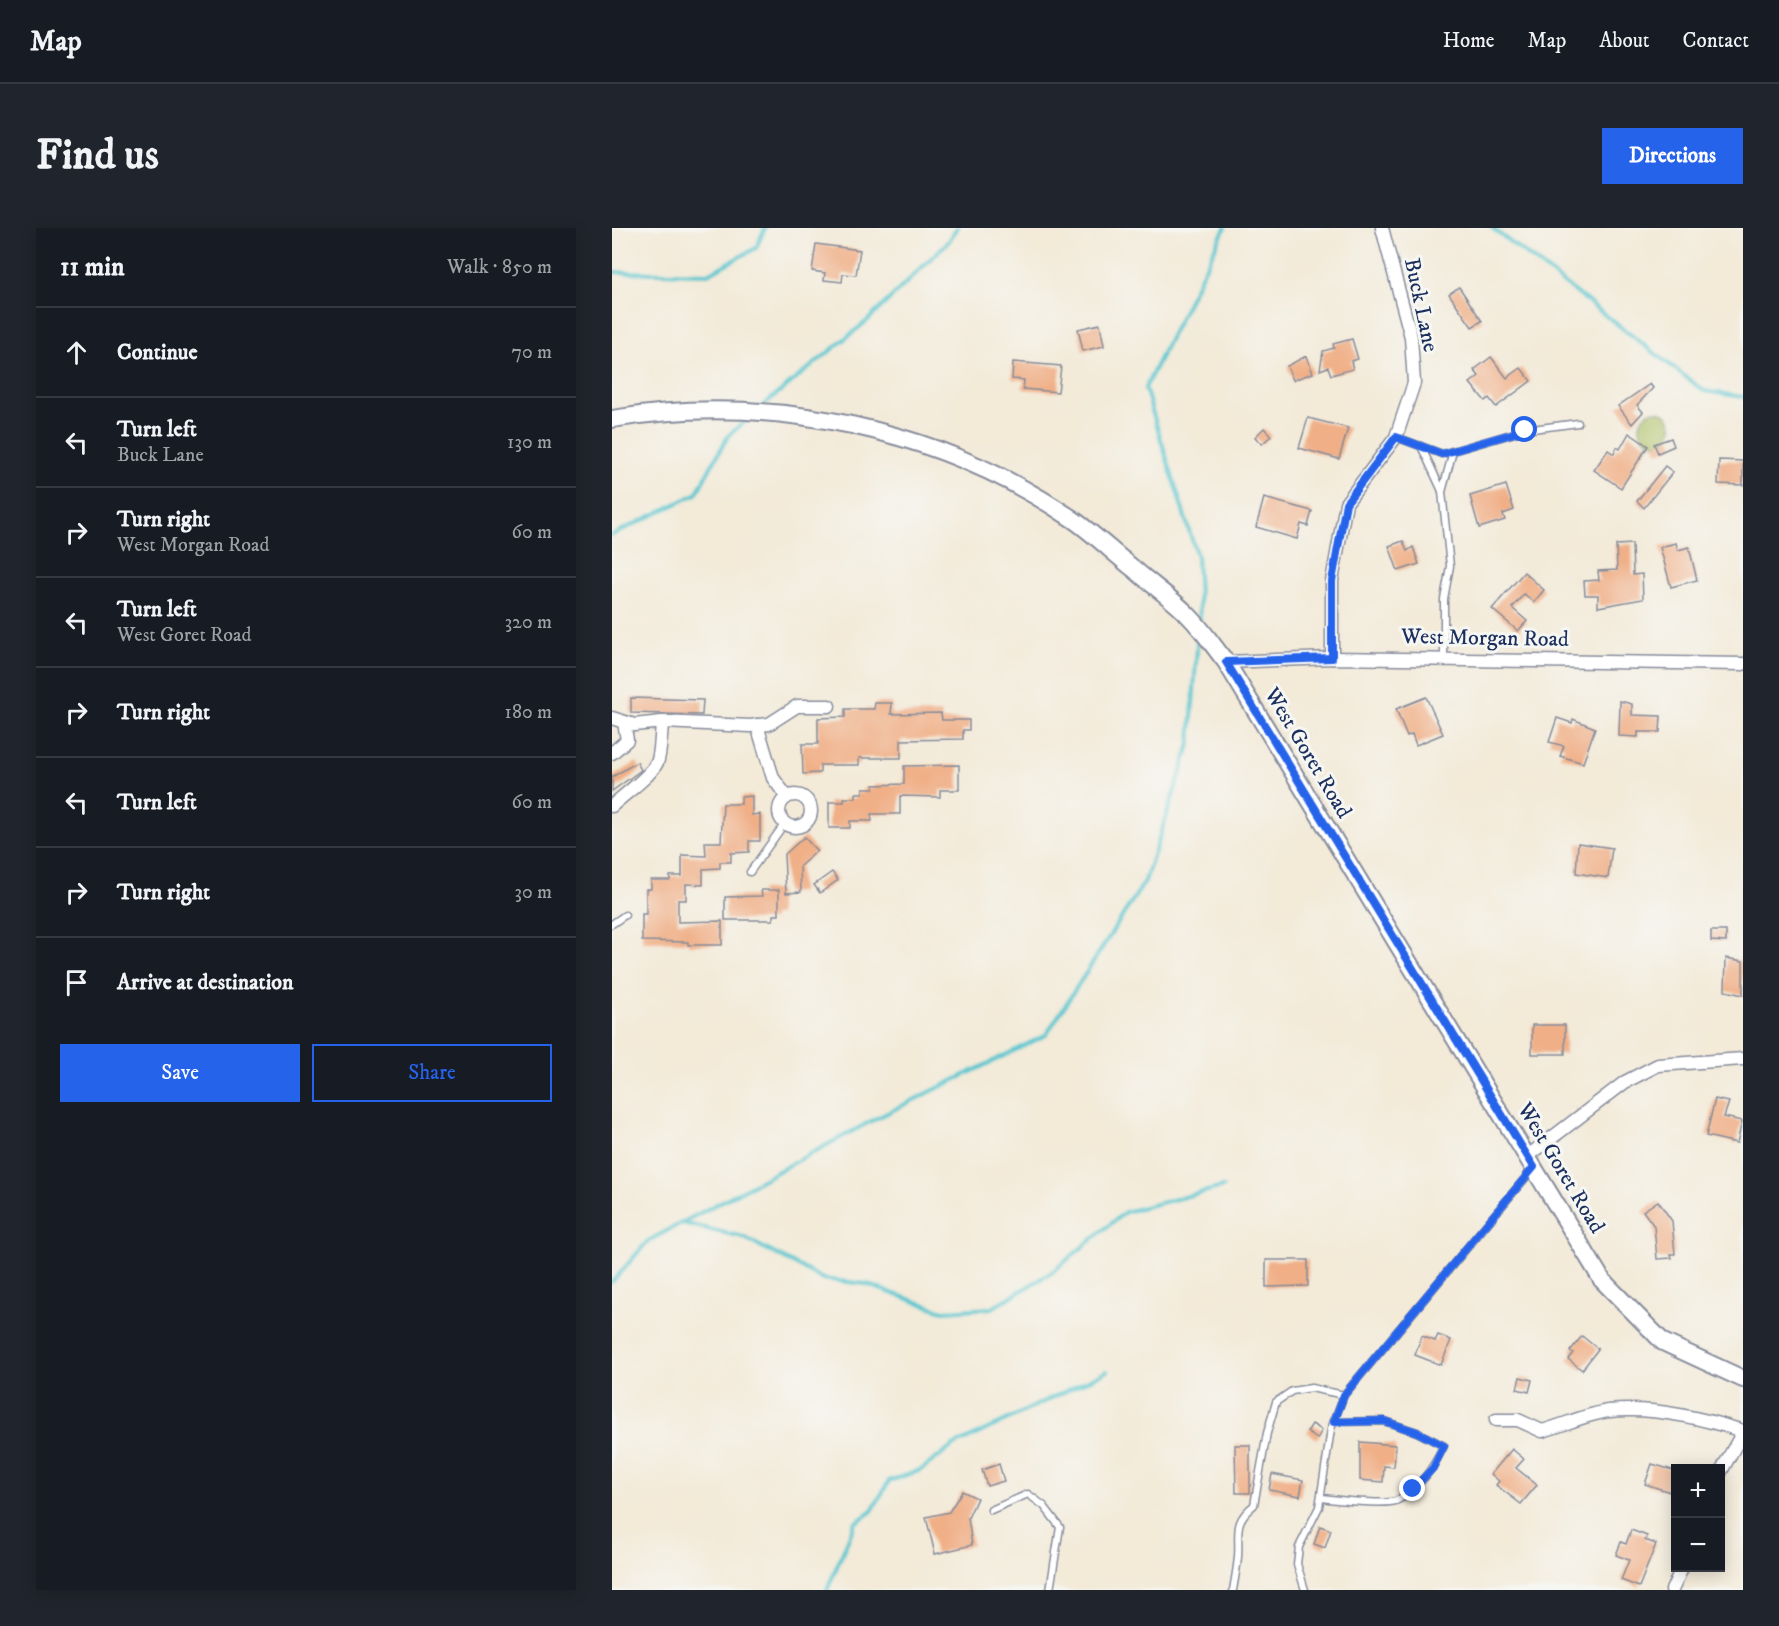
<!DOCTYPE html>
<html lang="en">
<head>
<meta charset="utf-8">
<style>
	body { margin:0; font-family:"IM FELL DW Pica",serif; background:#20242c; color:#f1f3f6 }
	.controls { position:absolute; right:18px; bottom:18px; display:grid; overflow:hidden; border-radius:0px; box-shadow:0 3px 15px #0003 }
	.controls button { width:54px; height:54px; display:grid; place-items:center; padding:0; border:0; border-bottom:2px solid #363941; background:#171b24; color:#f1f3f6; font:30px sans-serif }
	.stop { position:absolute; width:18px; height:18px; margin:-14px; border:4px solid #2563eb; border-radius:50%; background:#fff }
	.stop.end { background:#2563eb; border-color:#fff; box-shadow:0 2px 6px #0008 }
	.list { margin:0; padding:0; list-style:none }
	h2 { display:flex; justify-content:space-between; align-items:center; height:78px; margin:0; padding:0 24px; font-size:26px }
	h2 small { font-size:20px; font-weight:400; color:#9ea1a6 }
	.list li { display:grid; grid-template-columns:39px 1fr auto; gap:18px; align-items:center; box-sizing:border-box; height:90px; padding:0 24px; border-top:2px solid #363941 }
	.list b { display:block; font-size:22px; white-space:nowrap }
	.list p { margin:0; font-size:20px; white-space:nowrap; color:#9ea1a6 }
	.list em { font-size:20px; font-style:normal; color:#9ea1a6 }
	.actions { display:flex; gap:12px; padding:18px 24px }
	.actions a { flex:1; padding:14px 0; border:2px solid #2563eb; border-radius:0px; text-align:center; font-size:21px; color:#2563eb }
	.actions .main { background:#2563eb; color:#fff }
	.icon { flex:none; width:33px; height:33px; fill:none; stroke:currentColor; stroke-width:2; stroke-linecap:round; stroke-linejoin:round }
	.map { position:relative; flex:none; width:1131px; height:1362px; overflow:hidden; border-radius:0px }
	header { display:flex; align-items:center; gap:36px; box-sizing:border-box; height:84px; padding:0 30px; background:#171b24; border-bottom:2px solid #363941 }
	header strong { font-size:28px }
	nav { display:flex; gap:33px; margin-inline-start:auto; font-size:21px }
	.intro { display:flex; align-items:center; justify-content:space-between; box-sizing:border-box; height:144px; padding:0 36px }
	h1 { margin:0; font-size:42px }
	.button { padding:15px 27px; border-radius:0px; background:#2563eb; color:#fff; font-size:21px; font-weight:700 }
	main { display:flex; gap:36px; padding:0 36px }
	aside { flex:1; background:#171b24; border-radius:0px; box-shadow:0 3px 15px #0003 }
	.map>svg:first-child { display:block }
	.green { fill:#aec063; stroke:#647860; stroke-width:1.5 }
	.lines { fill:none; stroke-linecap:round; stroke-linejoin:round }
	.stream { stroke:#59c6cf; stroke-width:4 }
	.building { fill:#f0af86 }
	.lane-casing { stroke:#878c9b; stroke-width:9 }
	.street-casing { stroke:#878c9b; stroke-width:15 }
	.secondary-casing { stroke:#878c9b; stroke-width:20 }
	.lane { stroke:#fff; stroke-width:6 }
	.street { stroke:#fff; stroke-width:12 }
	.secondary { stroke:#fff; stroke-width:16 }
	.route { stroke:#2563eb; stroke-width:8 }
	.labels { text-anchor:middle; dominant-baseline:central; stroke-width:6; stroke-linejoin:round; paint-order:stroke }
	.street-label { font-size:22px; fill:#1b2f5e; stroke:#f6f6f2 }
</style>
</head>
<body>
<header>
<strong>Map</strong>
<nav><a>Home</a><a>Map</a><a>About</a><a>Contact</a></nav>
</header>
<div class="intro"><h1>Find us</h1><a class="button">Directions</a></div>
<main>
<aside>
<h2>11 min<small>Walk · 850 m</small></h2>
<ul class="list">
<li><svg class="icon" aria-label="ahead" viewBox="0 0 24 24"><path d="M12 20V5M6 11l6-6 6 6"/></svg><div><b>Continue</b></div><em>70 m</em></li>
<li><svg class="icon" aria-label="left" viewBox="0 0 24 24"><path d="M17 20v-9H6M10 6l-5 5 5 5"/></svg><div><b>Turn left</b><p>Buck Lane</p></div><em>130 m</em></li>
<li><svg class="icon" aria-label="right" viewBox="0 0 24 24"><path d="M7 20v-9h11M14 6l5 5-5 5"/></svg><div><b>Turn right</b><p>West Morgan Road</p></div><em>60 m</em></li>
<li><svg class="icon" aria-label="left" viewBox="0 0 24 24"><path d="M17 20v-9H6M10 6l-5 5 5 5"/></svg><div><b>Turn left</b><p>West Goret Road</p></div><em>320 m</em></li>
<li><svg class="icon" aria-label="right" viewBox="0 0 24 24"><path d="M7 20v-9h11M14 6l5 5-5 5"/></svg><div><b>Turn right</b></div><em>180 m</em></li>
<li><svg class="icon" aria-label="left" viewBox="0 0 24 24"><path d="M17 20v-9H6M10 6l-5 5 5 5"/></svg><div><b>Turn left</b></div><em>60 m</em></li>
<li><svg class="icon" aria-label="right" viewBox="0 0 24 24"><path d="M7 20v-9h11M14 6l5 5-5 5"/></svg><div><b>Turn right</b></div><em>30 m</em></li>
<li><svg class="icon" aria-label="arrive" viewBox="0 0 24 24"><path d="M6 21V4h12l-3 4 3 4H6"/></svg><div><b>Arrive at destination</b></div></li>
</ul>
<div class="actions"><a class="main">Save</a><a>Share</a></div>
</aside>
<div class="map">
<svg width="1131" height="1362" viewBox="0 0 1131 1362">
	<rect width="100%" height="100%" fill="#f6f6f2"/>
	<filter id="ink" filterUnits="userSpaceOnUse"><feTurbulence type="fractalNoise" baseFrequency=".0167" numOctaves="2"/><feDisplacementMap in="SourceGraphic" scale="12" xChannelSelector="R" yChannelSelector="G"/><feConvolveMatrix kernelMatrix="1 2 1 2 8 2 1 2 1" color-interpolation-filters="sRGB"/></filter>
	<filter id="wash" filterUnits="userSpaceOnUse"><feTurbulence type="fractalNoise" baseFrequency=".008" numOctaves="4" result="noise"/><feDisplacementMap in="SourceGraphic" scale="24" xChannelSelector="R" yChannelSelector="G"/><feGaussianBlur stdDeviation="1.35" result="paint"/><feColorMatrix in="noise" values="0 0 0 0 0 0 0 0 0 0 0 0 0 0 0 0 0 1.4 0 .05"/><feComposite in="paint" operator="in"/></filter>
	<g filter="url(#wash)">
		<rect width="100%" height="100%" fill="#f3ead8"/>
		<circle class="green" cx="1044" cy="199" r="16"/>
		<g class="lines">
			<g class="stream">
				<polyline points="880,0 1092,163 1131,169"/>
				<polyline points="0,44 96,46 144,20 153,0"/>
				<polyline points="149,179 255,93 337,13 345,0"/>
				<polyline points="0,307 84,266 116,208 137,190"/>
				<polyline points="588,392 585,328 533,160 613,0"/>
				<polyline points="70,995 131,1009 211,1051 254,1056 331,1083 380,1080 439,1045 513,984 611,959"/>
				<polyline points="0,1054 36,1013 265,890 434,807 533,653 578,516 586,406"/>
				<polyline points="215,1362 243,1295 260,1283 277,1253 309,1242 341,1218 495,1143"/>
			</g>
		</g>
		<g id="blocks">
			<g class="building">
				<polygon points="204,16 248,22 244,47 231,46 230,54 212,52 213,45 200,43"/>
				<polygon points="847,59 870,93 860,99 837,66"/>
				<polygon points="488,96 492,118 471,123 466,101"/>
				<polygon points="740,111 746,131 739,133 741,141 719,147 716,139 708,142 711,123 722,120 721,116"/>
				<polygon points="694,128 701,145 681,152 675,138"/>
				<polygon points="879,129 895,150 909,140 919,153 884,179 877,170 873,173 858,155 867,148 862,142"/>
				<polygon points="401,134 449,138 446,164 411,161 412,152 400,151"/>
				<polygon points="1038,156 1041,160 1025,177 1031,184 1020,196 1006,178"/>
				<polygon points="696,190 736,200 727,231 687,220"/>
				<polygon points="652,200 659,208 650,216 643,209"/>
				<polygon points="1017,205 1036,218 1009,260 982,242 996,222 1002,226 1005,219 1008,221"/>
				<polygon points="1059,210 1062,218 1046,225 1042,216"/>
				<polygon points="1107,232 1131,233 1131,257 1106,256"/>
				<polygon points="1053,238 1061,244 1032,280 1025,273"/>
				<polygon points="894,257 902,282 891,286 893,292 867,300 858,268"/>
				<polygon points="652,270 700,283 696,298 689,296 685,311 644,299"/>
				<polygon points="791,313 795,323 801,319 807,336 786,343 777,318"/>
				<polygon points="1064,315 1066,322 1077,319 1085,352 1059,359 1048,319"/>
				<polygon points="1020,316 1021,347 1030,346 1031,371 986,379 986,367 973,367 972,353 987,352 986,343 1005,342 1004,317"/>
				<polygon points="912,344 932,362 922,374 912,366 900,380 915,393 906,403 880,381"/>
				<polygon points="814,469 831,506 804,517 800,506 795,508 784,481"/>
				<polygon points="19,470 91,472 90,487 19,485"/>
				<polygon points="1008,473 1020,476 1020,487 1049,488 1048,504 1026,504 1026,509 1007,508"/>
				<polygon points="263,475 280,475 279,486 329,485 330,492 357,492 357,502 351,502 351,511 289,512 289,530 247,530 247,537 208,537 208,545 191,546 190,516 206,516 206,490 233,489 233,481 262,481"/>
				<polygon points="945,490 960,495 961,491 983,500 971,535 948,528 952,518 937,514"/>
				<polygon points="25,534 29,542 0,563 0,549"/>
				<polygon points="347,537 347,562 328,562 328,569 288,568 288,586 259,586 260,593 238,593 238,600 217,600 217,574 232,574 232,570 244,570 244,565 251,565 251,560 262,560 262,557 292,556 292,538"/>
				<polygon points="140,568 140,587 148,586 148,613 137,613 137,624 119,625 119,634 108,634 108,640 91,641 91,657 74,656 74,672 66,672 66,694 110,693 110,717 76,717 76,714 30,713 30,686 34,686 34,661 39,661 39,652 58,652 58,648 70,648 70,627 94,628 93,614 109,614 111,576 129,576 129,569"/>
				<polygon points="192,609 205,623 188,638 189,664 174,665 172,627"/>
				<polygon points="966,615 1000,620 996,650 964,645"/>
				<polygon points="220,644 226,652 208,665 202,657"/>
				<polygon points="149,662 167,662 167,687 161,687 161,692 113,692 113,669 150,668"/>
				<polygon points="1099,703 1114,703 1114,714 1099,713"/>
				<polygon points="1114,730 1131,733 1131,767 1113,763"/>
				<rect x="920" y="797" width="33" height="29"/>
				<polygon points="1103,871 1117,874 1112,889 1130,893 1125,915 1094,908"/>
				<polygon points="1046,973 1060,993 1063,1026 1059,1026 1060,1030 1045,1031 1042,998 1031,983"/>
				<polygon points="654,1032 696,1032 696,1058 654,1059"/>
				<polygon points="826,1107 839,1112 829,1137 803,1127 810,1108 823,1113"/>
				<polygon points="970,1108 986,1121 970,1142 956,1131 961,1125 958,1123"/>
				<polygon points="908,1149 920,1152 917,1164 905,1161"/>
				<polygon points="700,1196 710,1202 705,1211 695,1204"/>
				<polygon points="748,1214 784,1217 782,1239 772,1238 771,1254 748,1252"/>
				<polygon points="623,1217 638,1217 638,1265 624,1265"/>
				<polygon points="900,1221 912,1231 904,1240 925,1257 909,1276 884,1257 887,1253 879,1246"/>
				<polygon points="387,1236 392,1253 375,1258 370,1242"/>
				<polygon points="1040,1236 1064,1243 1064,1266 1033,1256"/>
				<polygon points="660,1246 691,1252 688,1268 657,1262"/>
				<polygon points="350,1263 365,1270 356,1290 360,1317 323,1326 314,1289 337,1284"/>
				<polygon points="708,1298 719,1302 713,1320 702,1316"/>
				<polygon points="1019,1302 1035,1308 1033,1312 1044,1316 1027,1359 1009,1352 1017,1332 1004,1327 1009,1314 1014,1316"/>
			</g>
		</g>
	</g>
	<g filter="url(#ink)">
		<use href="#blocks" fill-opacity="0" stroke="#878c9b" stroke-width="1.5"/>
		<g class="lines">
			<defs>
				<g id="lane">
					<polyline points="784,209 830,226 913,202 966,195"/>
					<polyline points="809,218 830,263"/>
					<polyline points="832,431 832,371 838,338 830,264 841,223"/>
					<polyline points="138,644 173,595"/>
					<polyline points="0,696 13,687"/>
					<path d="M710,1270C724,1272 772,1277 784,1273C807,1262 821,1240 832,1218L805,1204L772,1193L722,1194"/>
					<polyline points="379,1282 416,1266 432,1278 448,1299 438,1362"/>
					<path d="M621,1362C623,1351 625,1340 626,1329C628,1304 620,1295 642,1277L655,1205L664,1174L680,1163L699,1160L732,1167L920,942"/>
					<polyline points="693,1362 685,1336 687,1319 707,1279 719,1201 732,1167"/>
				</g>
				<g id="street">
					<polyline points="720,430 720,353 734,275 784,209 802,155 799,109 770,0"/>
					<polyline points="614,434 720,430 1131,436"/>
					<polyline points="0,490 22,497 50,494 138,498 157,496 185,478 217,478"/>
					<polyline points="145,497 161,550 175,569"/>
					<polyline points="0,525 15,512 12,494"/>
					<circle cx="183" cy="583" r="16"/>
					<path d="M0,578C11,567 43,545 46,532C49,520 49,507 50,494"/>
					<polyline points="916,928 1013,854 1046,837 1131,831"/>
					<path d="M884,1192H906L930,1203C952,1197 975,1186 997,1183C1041,1178 1090,1190 1131,1203"/>
					<polyline points="1108,1245 1131,1204"/>
					<polyline points="1060,1362 1070,1340"/>
				</g>
				<path id="secondary" d="M0,191C159,164 329,201 462,292C483,307 502,325 522,341C540,357 561,371 577,388C591,402 602,419 614,434L990,1052L1051,1114L1131,1151"/>
			</defs>
			<use href="#lane" class="lane-casing"/>
			<use href="#street" class="street-casing"/>
			<use href="#secondary" class="secondary-casing"/>
			<use href="#lane" class="lane"/>
			<use href="#street" class="street"/>
			<use href="#secondary" class="secondary"/>
		</g>
	</g>
	<g class="lines" filter="url(#ink)">
		<polyline class="route" points="801,1261 821,1240 832,1218 805,1204 772,1193 722,1194 732,1167 922,939 614,434 720,430 720,353 734,275 784,209 830,226 913,202"/>
	</g>
	<g class="labels">
		<g class="street-label">
			<text transform="translate(809 77) rotate(78)">Buck Lane</text>
			<text transform="translate(873 410) rotate(1)">West Morgan Road</text>
			<text transform="translate(696 525) rotate(59)">West Goret Road</text>
			<text transform="translate(949 940) rotate(59)">West Goret Road</text>
		</g>
	</g>
</svg>
<div class="controls">
<button>+</button>
<button>−</button>
</div>
<div class="stop" style="left:913px;top:202px"></div>
<div class="stop end" style="left:801px;top:1261px"></div>
</div>
</main>
</body>
</html>
